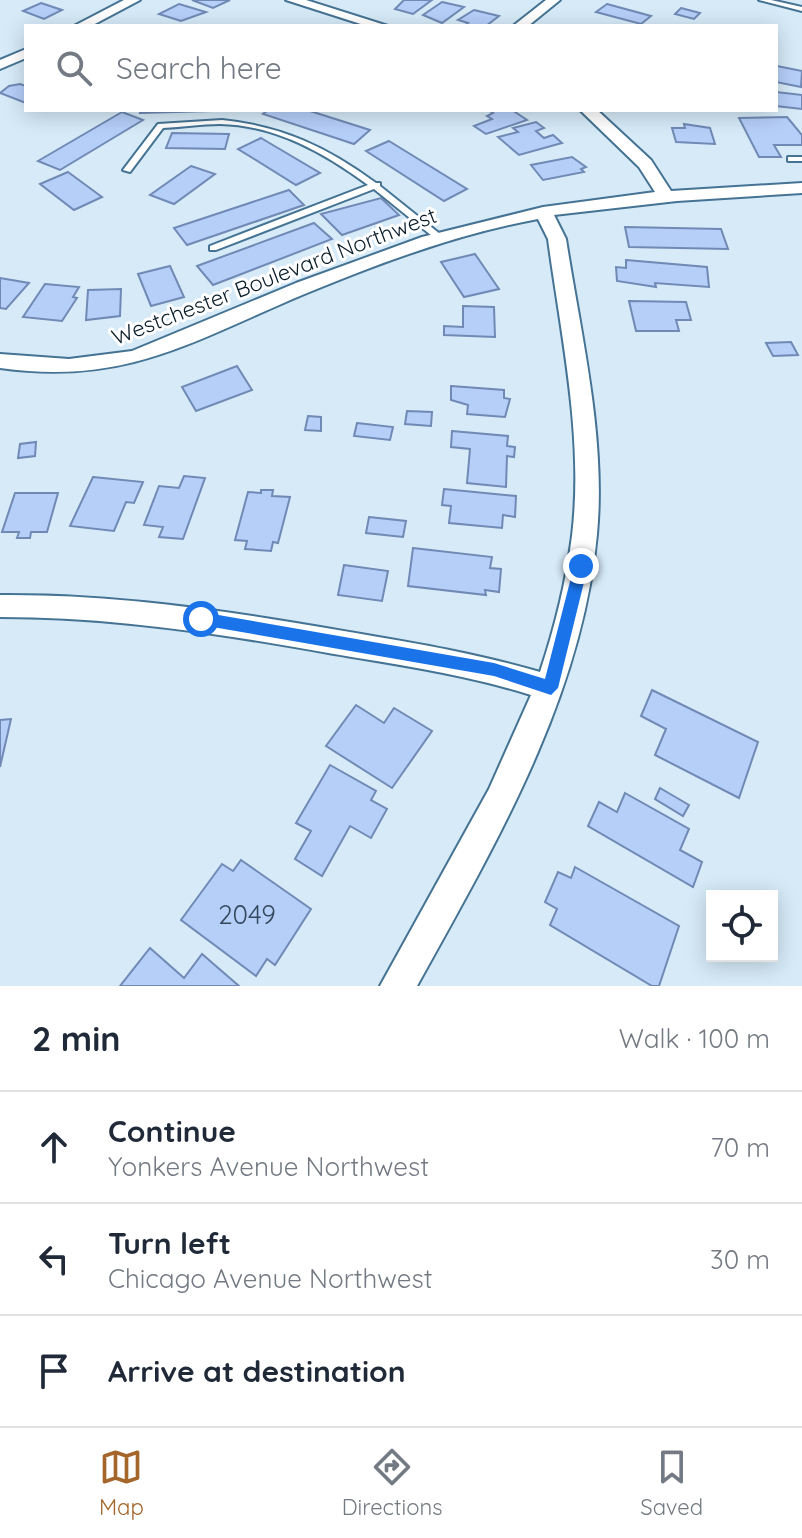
<!DOCTYPE html>
<html lang="en">
<head>
<meta charset="utf-8">
<style>
	body { margin:0; font-family:Quicksand,sans-serif; background:#f2f2f3; color:#1f2937 }
	.controls { position:absolute; right:24px; bottom:24px; display:grid; overflow:hidden; border-radius:0px; box-shadow:0 4px 20px #0003 }
	.controls button { width:72px; height:72px; display:grid; place-items:center; padding:0; border:0; border-bottom:2px solid #e0e1e3; background:#fff; color:#1f2937; font:40px sans-serif }
	.stop { position:absolute; width:24px; height:24px; margin:-18px; border:6px solid #1a73e8; border-radius:50%; background:#fff }
	.stop.end { background:#1a73e8; border-color:#fff; box-shadow:0 2px 8px #0008 }
	.list { margin:0; padding:0; list-style:none }
	h2 { display:flex; justify-content:space-between; align-items:center; height:104px; margin:0; padding:0 32px; font-size:34px }
	h2 small { font-size:26px; font-weight:400; color:#747a83 }
	.list li { display:grid; grid-template-columns:52px 1fr auto; gap:24px; align-items:center; box-sizing:border-box; height:112px; padding:0 32px; border-top:2px solid #e0e1e3 }
	.list b { display:block; font-size:30px; white-space:nowrap }
	.list p { margin:0; font-size:26px; white-space:nowrap; color:#747a83 }
	.list em { font-size:26px; font-style:normal; color:#747a83 }
	.icon { flex:none; width:44px; height:44px; fill:none; stroke:currentColor; stroke-width:2; stroke-linecap:round; stroke-linejoin:round }
	.map { position:relative; flex:none; width:802px; height:986px; overflow:hidden }
	.search { position:absolute; background:#fff; box-shadow:0 4px 20px #0003; left:24px; right:24px; top:24px; height:88px; display:flex; align-items:center; gap:20px; box-sizing:border-box; padding:0 28px; border-radius:0px; color:#747a83; font-size:30px }
	.sheet { height:440px; background:#fff }
	nav { display:flex; justify-content:space-around; align-items:center; box-sizing:border-box; height:112px; border-top:2px solid #e0e1e3; background:#fff; font-size:22px; color:#747a83 }
	nav a { display:grid; justify-items:center; gap:4px }
	nav .on { color:#a4662b }
	.map>svg:first-child { display:block }
	.building { fill:#b6cff9; stroke:#708ab5; stroke-width:2 }
	.lines { fill:none; stroke-linecap:round; stroke-linejoin:round }
	.lane-casing { stroke:#457393; stroke-width:4 }
	.street-casing { stroke:#457393; stroke-width:4 }
	.lane { fill:#fff; fill-rule:evenodd }
	.street { fill:#fff; fill-rule:evenodd }
	.route { fill:#1a73e8 }
	.labels { text-anchor:middle; dominant-baseline:central; stroke-width:6; stroke-linejoin:round; paint-order:stroke }
	.far-street-label { font-size:22px; fill:#081c29; stroke:#fff }
	.near-number-label { font-size:26px; fill:#34495d }
</style>
</head>
<body>
<div class="map">
<svg width="802" height="986" viewBox="0 0 802 986">
	<rect width="100%" height="100%" fill="#d6eaf8"/>
	<g class="building">
		<polygon points="192,0 230,0 213,8"/>
		<polygon points="404,0 432,0 413,14 395,9"/>
		<polygon points="442,2 464,7 442,23 423,15"/>
		<polygon points="41,3 62,10 44,19 23,11"/>
		<polygon points="179,4 206,12 181,21 159,14"/>
		<polygon points="607,4 651,16 641,24 596,12"/>
		<polygon points="681,8 700,13 694,19 675,14"/>
		<polygon points="474,10 499,16 486,26 464,26 468,23 458,20"/>
		<polygon points="777,66 802,71 801,87 776,82"/>
		<polygon points="20,84 26,86 26,103 0,93 9,86"/>
		<polygon points="776,92 802,95 802,109 776,106"/>
		<polygon points="141,110 250,110 140,113"/>
		<polygon points="268,110 307,110 370,130 354,144 263,114"/>
		<polygon points="488,110 512,110 527,120 486,134 474,126 492,119 487,116 493,113"/>
		<polygon points="122,112 143,120 60,170 38,161"/>
		<polygon points="787,117 802,135 802,145 774,145 781,157 759,157 739,118"/>
		<polygon points="536,122 544,128 536,131 544,138 553,135 562,143 519,155 498,137 518,132 513,128"/>
		<polygon points="684,124 710,128 715,144 676,142 672,128 685,128"/>
		<polygon points="172,133 229,134 225,149 166,148"/>
		<polygon points="261,138 320,173 296,185 238,149"/>
		<polygon points="389,141 467,189 444,201 366,151"/>
		<polygon points="572,157 586,167 581,169 584,172 543,180 531,165"/>
		<polygon points="191,166 215,174 174,204 150,195"/>
		<polygon points="68,172 102,197 74,210 40,184"/>
		<polygon points="289,190 304,205 187,245 174,228"/>
		<polygon points="381,198 399,215 342,235 321,214"/>
		<polygon points="314,223 332,239 213,285 197,266"/>
		<polygon points="625,227 721,229 728,249 629,247"/>
		<polygon points="475,254 499,289 464,297 441,262"/>
		<polygon points="626,260 707,267 709,287 655,283 656,287 617,281 616,267 626,268"/>
		<polygon points="170,266 184,297 151,306 138,274"/>
		<polygon points="0,278 29,283 6,309 0,308"/>
		<polygon points="45,284 79,287 73,297 77,298 62,321 23,317"/>
		<polygon points="121,289 120,316 86,320 88,290"/>
		<polygon points="629,301 686,302 691,320 676,320 679,331 636,331"/>
		<polygon points="463,306 494,307 495,337 444,335 444,326 463,327"/>
		<polygon points="791,342 798,355 773,356 766,343"/>
		<polygon points="237,366 252,390 196,411 182,387"/>
		<polygon points="451,386 504,390 504,398 510,399 505,417 467,414 468,405 451,400"/>
		<polygon points="407,411 432,412 431,426 405,424"/>
		<polygon points="308,416 321,417 321,431 305,430"/>
		<polygon points="357,423 393,427 390,440 354,436"/>
		<polygon points="452,431 508,436 507,446 515,447 514,457 507,456 506,487 467,483 470,449 451,447"/>
		<polygon points="36,442 35,456 18,458 20,444"/>
		<polygon points="184,476 205,478 183,539 159,537 163,527 144,525 159,486 179,488"/>
		<polygon points="93,477 143,482 134,503 126,502 114,531 70,526"/>
		<polygon points="444,489 516,496 515,517 503,515 502,528 449,523 451,506 442,505"/>
		<polygon points="261,490 273,490 272,496 290,497 278,543 273,542 271,551 245,549 247,541 235,540 248,492 261,493"/>
		<polygon points="15,493 58,493 47,532 31,532 30,538 17,538 19,532 2,532"/>
		<polygon points="369,517 406,521 403,537 366,533"/>
		<polygon points="413,548 492,557 490,568 501,569 499,592 485,590 486,595 408,586"/>
		<polygon points="344,565 388,571 382,601 338,595"/>
		<polygon points="652,690 758,742 739,798 655,755 666,729 641,716"/>
		<polygon points="356,705 384,723 394,708 432,731 392,788 326,746"/>
		<polygon points="11,719 0,767 0,720"/>
		<polygon points="330,765 376,791 371,800 387,809 371,838 350,826 322,876 295,859 311,831 296,823"/>
		<polygon points="660,788 689,805 683,816 655,799"/>
		<polygon points="625,793 689,829 680,850 702,862 693,887 588,826 599,802 617,812"/>
		<polygon points="241,860 311,909 275,965 267,959 256,976 181,920 222,864 233,871"/>
		<polygon points="575,867 679,926 659,986 652,986 550,925 557,909 545,902 558,872 571,878"/>
		<polygon points="150,948 184,978 202,954 239,986 120,986"/>
	</g>
	<g class="lines">
		<defs>
			<g id="lane">
				<polygon points="759,0 771,0 802,7 802,11"/>
				<path d="M222,120C282,126 327,147 376,183H380V186L445,238L440,241L437,240L374,189L216,250H210V246L368,185C325,153 275,125 220,124C201,124 182,127 163,128L130,172L123,170L158,124Z"/>
				<rect x="788" y="157" width="14" height="4"/>
			</g>
			<g id="street">
				<polygon points="124,0 140,0 91,26 74,26"/>
				<polygon points="286,0 306,0 388,26 367,26"/>
				<polygon points="546,0 560,0 528,26 513,26"/>
				<polygon points="26,49 26,58 0,69 0,60"/>
				<path d="M580,110H597L651,160L671,191L802,183V193L677,201L554,215L566,239C581,336 606,436 597,534C582,698 496,843 417,986H380L489,789L531,695C467,675 400,665 334,654C223,634 113,617 0,617V595C112,594 222,610 332,629C402,641 472,652 540,672C555,627 566,582 572,536C584,438 561,336 548,239L538,219C458,234 382,262 307,293C194,340 127,386 0,368V354L69,359L132,351L296,283L422,237L543,207L655,192L639,167Z"/>
			</g>
		</defs>
		<use href="#lane" class="lane-casing"/>
		<use href="#street" class="street-casing"/>
		<use href="#lane" class="lane"/>
		<use href="#street" class="street"/>
	</g>
	<polygon class="route" points="581,561 588,566 558,688 551,695 494,676 201,625 193,619 201,612 494,663 545,679 574,566"/>
	<g class="labels">
		<g class="far-street-label">
			<text transform="translate(274 276) rotate(-21)">Westchester Boulevard Northwest</text>
		</g>
		<g class="near-number-label">
			<text x="247" y="914">2049</text>
		</g>
	</g>
</svg>
<div class="controls">
<button><svg class="icon" aria-label="locate" viewBox="0 0 24 24"><circle cx="12" cy="12" r="6"/><path d="M12 2v4M12 18v4M2 12h4M18 12h4"/></svg></button>
</div>
<div class="stop" style="left:201px;top:619px"></div>
<div class="stop end" style="left:581px;top:566px"></div>
<div class="search"><svg class="icon" aria-label="search" viewBox="0 0 24 24"><circle cx="10" cy="10" r="6"/><path d="M15 15l6 6"/></svg>Search here</div>
</div>
<section class="sheet">
<h2>2 min<small>Walk · 100 m</small></h2>
<ul class="list">
<li><svg class="icon" aria-label="ahead" viewBox="0 0 24 24"><path d="M12 20V5M6 11l6-6 6 6"/></svg><div><b>Continue</b><p>Yonkers Avenue Northwest</p></div><em>70 m</em></li>
<li><svg class="icon" aria-label="left" viewBox="0 0 24 24"><path d="M17 20v-9H6M10 6l-5 5 5 5"/></svg><div><b>Turn left</b><p>Chicago Avenue Northwest</p></div><em>30 m</em></li>
<li><svg class="icon" aria-label="arrive" viewBox="0 0 24 24"><path d="M6 21V4h12l-3 4 3 4H6"/></svg><div><b>Arrive at destination</b></div></li>
</ul>
</section>
<nav>
<a class="on"><svg class="icon" aria-label="map" viewBox="0 0 24 24"><path d="M3 6l6-2 6 2 6-2v14l-6 2-6-2-6 2zM9 4v14M15 6v14"/></svg>Map</a>
<a><svg class="icon" aria-label="directions" viewBox="0 0 24 24"><path d="M12 3l9 9-9 9-9-9zM9 14v-3h6M13 9l2 2-2 2"/></svg>Directions</a>
<a><svg class="icon" aria-label="saved" viewBox="0 0 24 24"><path d="M7 4h10v16l-5-4-5 4z"/></svg>Saved</a>
</nav>
</body>
</html>
